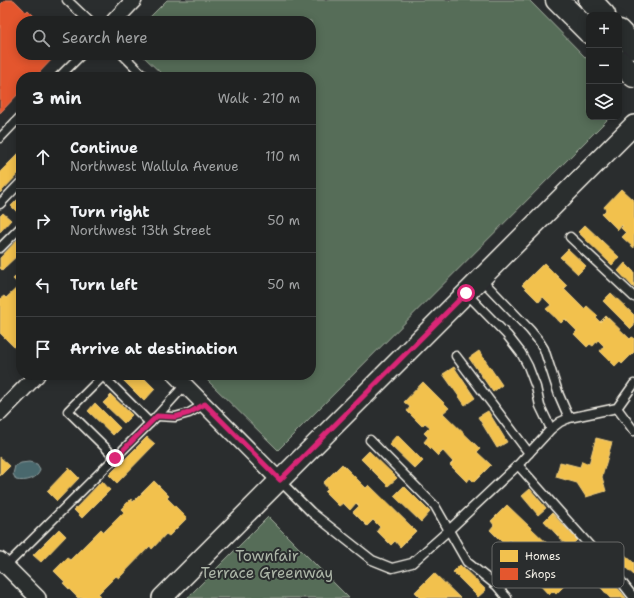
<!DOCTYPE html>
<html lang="en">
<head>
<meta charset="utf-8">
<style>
	body { margin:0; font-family:"Shantell Sans",sans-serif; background:#2d2f2f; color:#f1f3f6 }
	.controls { position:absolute; right:12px; top:12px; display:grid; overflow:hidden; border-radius:8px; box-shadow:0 2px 10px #0003 }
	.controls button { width:36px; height:36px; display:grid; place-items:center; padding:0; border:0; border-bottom:1px solid #3d3f40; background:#202222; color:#f1f3f6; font:20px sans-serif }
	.stop { position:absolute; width:12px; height:12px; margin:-9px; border:3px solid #db2777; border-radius:50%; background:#fff }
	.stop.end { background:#db2777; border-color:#fff; box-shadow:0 1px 4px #0008 }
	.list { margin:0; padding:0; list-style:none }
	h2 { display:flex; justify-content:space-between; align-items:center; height:52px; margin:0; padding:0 16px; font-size:17px }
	h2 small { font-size:13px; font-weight:400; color:#a2a4a5 }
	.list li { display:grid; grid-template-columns:26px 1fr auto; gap:12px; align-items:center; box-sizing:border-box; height:64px; padding:0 16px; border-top:1px solid #3d3f40 }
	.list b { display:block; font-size:15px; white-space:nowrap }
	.list p { margin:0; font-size:13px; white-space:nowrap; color:#a2a4a5 }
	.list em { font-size:13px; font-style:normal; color:#a2a4a5 }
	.icon { flex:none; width:22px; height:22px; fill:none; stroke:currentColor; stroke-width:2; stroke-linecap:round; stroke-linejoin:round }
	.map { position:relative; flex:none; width:634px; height:598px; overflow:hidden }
	.search { position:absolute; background:#202222; box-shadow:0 2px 10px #0003; left:16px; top:16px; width:300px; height:44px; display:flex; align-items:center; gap:10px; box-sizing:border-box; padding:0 14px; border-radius:16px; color:#a2a4a5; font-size:15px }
	.panel { position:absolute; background:#202222; box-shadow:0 2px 10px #0003; left:16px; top:72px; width:300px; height:308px; border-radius:16px }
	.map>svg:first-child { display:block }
	.green { fill:#566d59; stroke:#a5afa0 }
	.water { fill:#4a676d; stroke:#8e9e9e }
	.homes { fill:#f2c14e; stroke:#f3cf7c }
	.shops { fill:#e4572e; stroke:#e98566 }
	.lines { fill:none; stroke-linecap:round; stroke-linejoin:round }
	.service-casing { stroke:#f4f1e8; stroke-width:11 }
	.minor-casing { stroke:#f4f1e8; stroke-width:18 }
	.tertiary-casing { stroke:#f4f1e8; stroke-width:22 }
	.primary-casing { stroke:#f4f1e8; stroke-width:25 }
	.service { stroke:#2a2d2e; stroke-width:8 }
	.minor { stroke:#2a2d2e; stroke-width:15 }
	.tertiary { stroke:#2a2d2e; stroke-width:19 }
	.primary { stroke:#2a2d2e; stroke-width:22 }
	.route { stroke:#db2777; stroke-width:5 }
	.labels { text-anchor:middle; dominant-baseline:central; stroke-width:4; stroke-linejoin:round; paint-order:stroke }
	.park-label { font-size:15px; fill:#adb6a8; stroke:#2a2d2e }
	.key { fill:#2a2d2e; stroke:#676866; stroke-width:1 }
	.key-label { font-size:11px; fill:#f4f1e8 }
</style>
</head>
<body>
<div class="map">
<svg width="634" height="598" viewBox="0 0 634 598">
	<rect width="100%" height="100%" fill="#2a2d2e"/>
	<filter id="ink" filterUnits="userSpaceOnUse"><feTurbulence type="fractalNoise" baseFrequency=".025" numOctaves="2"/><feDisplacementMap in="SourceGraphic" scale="8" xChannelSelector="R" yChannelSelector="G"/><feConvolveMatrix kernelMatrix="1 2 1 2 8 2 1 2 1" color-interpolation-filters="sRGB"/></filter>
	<g filter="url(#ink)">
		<g class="green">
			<polygon points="167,0 529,0 589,61 589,117 610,117 278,450 202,375 311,375 311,77 165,77 142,55 311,55 311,21 146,21"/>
			<polygon points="268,517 349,598 187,598"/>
		</g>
		<path class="water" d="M29,462L37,464L40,469C39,479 25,482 16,480L13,474L15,466L21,463Z"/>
		<g class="homes">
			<polygon points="21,151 21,171 0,193 0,172"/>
			<polygon points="621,189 634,201 634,248 622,237 626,233 621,228 623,226 622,225 618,230 602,214 606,210 604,207"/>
			<polygon points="21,196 21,210 18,213 11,206"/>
			<polygon points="3,213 11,220 0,232 0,216"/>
			<polygon points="585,225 619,257 612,265 578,232"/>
			<polygon points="21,236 21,252 2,270 0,268 0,258"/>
			<polygon points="568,249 586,266 578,274 560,257"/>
			<polygon points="544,263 567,286 564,289 584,309 587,306 598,316 596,318 600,322 606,316 630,339 632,337 634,338 634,352 622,364 620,362 615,366 600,351 604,346 598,340 593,346 590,344 587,347 574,334 577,331 565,319 561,323 546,309 551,305 543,297 539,302 522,285"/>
			<polygon points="625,263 634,272 634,288 618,271"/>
			<polygon points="21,271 21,347 19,344 15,348 0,333 0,299 4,296 6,298 20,285 13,279"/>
			<polygon points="611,293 634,315 634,326 631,329 603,301"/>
			<polygon points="479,351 502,385 493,392 469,358"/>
			<polygon points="454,367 475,398 465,405 443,374"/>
			<polygon points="118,375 141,375 155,389 144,401"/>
			<polygon points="423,382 449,408 443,413 480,449 477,452 491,465 474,482 470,478 467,482 450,465 453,462 443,451 438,456 424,442 428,437 424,433 430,427 425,423 422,426 407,411 410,407 404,402"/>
			<polygon points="111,395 132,415 124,423 103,403"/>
			<polygon points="95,403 120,428 113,435 88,411"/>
			<polygon points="488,411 507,442 497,448 478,417"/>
			<polygon points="397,435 423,461 415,469 389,444"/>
			<polygon points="147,437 155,444 117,483 109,475"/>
			<polygon points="596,438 612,442 602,477 606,491 586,497 577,483 556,477 560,462 580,467 582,461 589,464"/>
			<polygon points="369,451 397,478 388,486 361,459"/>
			<polygon points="0,457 10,466 0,476"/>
			<polygon points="342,464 366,488 369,485 416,531 400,547 395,541 391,545 377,531 380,527 373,520 367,526 353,512 359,506 356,503 350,510 343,503 339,506 325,492 328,489 323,483"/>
			<polygon points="69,468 79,478 57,501 47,491"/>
			<polygon points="102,481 110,490 82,518 74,510"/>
			<polygon points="154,481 169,496 167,498 187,518 169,536 166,534 152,549 150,546 119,578 116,576 98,594 100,596 98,598 78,598 63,583 65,582 54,571 67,558 70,560 101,529 104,532 124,512 121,509 131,499 133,502"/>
			<polygon points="404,486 430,512 421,522 394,496"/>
			<polygon points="530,489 546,508 538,515 522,496"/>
			<polygon points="507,505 555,551 551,555 573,577 556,594 553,591 549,595 537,582 540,579 534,573 539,569 534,563 529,568 514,553 518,548 510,540 505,545 490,530 494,525 491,521"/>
			<polygon points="552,513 577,540 569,548 544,521"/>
			<polygon points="59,529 66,536 41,562 33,555"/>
			<polygon points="614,545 634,563 634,575 608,552"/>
			<polygon points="590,555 626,598 610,598 580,563"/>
			<polygon points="460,565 486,590 478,597 453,572"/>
			<polygon points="434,573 460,598 419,598 420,597 415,592"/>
		</g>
		<polygon class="shops" points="5,0 14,0 26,12 28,10 39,21 21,21 21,55 56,55 35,77 21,77 21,91 0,113 0,5"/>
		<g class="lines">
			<defs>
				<g id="service">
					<polyline points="67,0 89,21"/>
					<polyline points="123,55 145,77"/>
					<polyline points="59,77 81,55"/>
					<polyline points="0,138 21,116"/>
					<polyline points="0,204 21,182"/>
					<polyline points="570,237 634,297"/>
					<polyline points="0,248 21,227"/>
					<polyline points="481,279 530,330 539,341 544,349 559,395 569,418"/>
					<polyline points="466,293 507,335 521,353 528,366 536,387 540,406 551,429"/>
					<polyline points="456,356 529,453"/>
					<polyline points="617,408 634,431"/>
					<polyline points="157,416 175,417 189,413 205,404"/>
					<polyline points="370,440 435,506 467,562 497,586 507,598"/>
					<polyline points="115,457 68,411 103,376 150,423"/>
					<polyline points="518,465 620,580 634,598"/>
					<polyline points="279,480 311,512 372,560 392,568 412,563 449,530 518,465 551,429 560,422 569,418 617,408 634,384"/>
					<polyline points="6,566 157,416 185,385"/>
				</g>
				<g id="minor">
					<polyline points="114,21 134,0"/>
					<polyline points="175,375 279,480"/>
					<polyline points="0,413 37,375"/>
					<polyline points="0,560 38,598"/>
				</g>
				<polyline id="tertiary" points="162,598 634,125"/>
				<g id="primary">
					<polyline points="557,0 589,32"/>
					<polyline points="590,0 604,15"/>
					<polyline points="619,31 634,47"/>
					<polyline points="619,61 634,76"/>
				</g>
			</defs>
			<use href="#service" class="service-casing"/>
			<use href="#minor" class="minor-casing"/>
			<use href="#tertiary" class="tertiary-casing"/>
			<use href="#primary" class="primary-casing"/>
			<use href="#service" class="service"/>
			<use href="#minor" class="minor"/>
			<use href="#tertiary" class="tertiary"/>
			<use href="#primary" class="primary"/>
		</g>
	</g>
	<g class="lines" filter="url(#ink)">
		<polyline class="route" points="115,458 157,416 175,417 189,413 205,404 280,480 466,293"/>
	</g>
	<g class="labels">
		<g class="park-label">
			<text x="267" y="556">Townfair<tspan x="267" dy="17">Terrace Greenway</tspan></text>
		</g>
	</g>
	<rect x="492" y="542" width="132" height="46" rx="6" class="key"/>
	<rect x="500" y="550" width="18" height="12" fill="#f2c14e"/>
	<rect x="500" y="568" width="18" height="12" fill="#e4572e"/>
	<g class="key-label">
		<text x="525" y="560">Homes</text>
		<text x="525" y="578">Shops</text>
	</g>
</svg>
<div class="controls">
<button>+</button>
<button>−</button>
<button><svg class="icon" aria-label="layers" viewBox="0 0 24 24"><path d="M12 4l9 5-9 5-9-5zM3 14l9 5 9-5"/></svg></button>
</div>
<div class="stop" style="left:466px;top:293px"></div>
<div class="stop end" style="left:115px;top:458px"></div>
<div class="search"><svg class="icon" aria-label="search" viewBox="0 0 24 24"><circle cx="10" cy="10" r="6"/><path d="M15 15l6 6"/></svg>Search here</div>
<section class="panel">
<h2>3 min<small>Walk · 210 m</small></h2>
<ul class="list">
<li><svg class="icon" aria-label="ahead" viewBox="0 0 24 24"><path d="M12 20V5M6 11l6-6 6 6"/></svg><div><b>Continue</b><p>Northwest Wallula Avenue</p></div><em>110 m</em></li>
<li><svg class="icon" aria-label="right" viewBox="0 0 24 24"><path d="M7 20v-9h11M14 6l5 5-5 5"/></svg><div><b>Turn right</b><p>Northwest 13th Street</p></div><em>50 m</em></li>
<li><svg class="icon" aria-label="left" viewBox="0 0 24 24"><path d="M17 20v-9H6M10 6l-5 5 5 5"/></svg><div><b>Turn left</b></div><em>50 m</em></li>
<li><svg class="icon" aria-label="arrive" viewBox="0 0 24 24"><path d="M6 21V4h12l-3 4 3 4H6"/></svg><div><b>Arrive at destination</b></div></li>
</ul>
</section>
</div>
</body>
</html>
